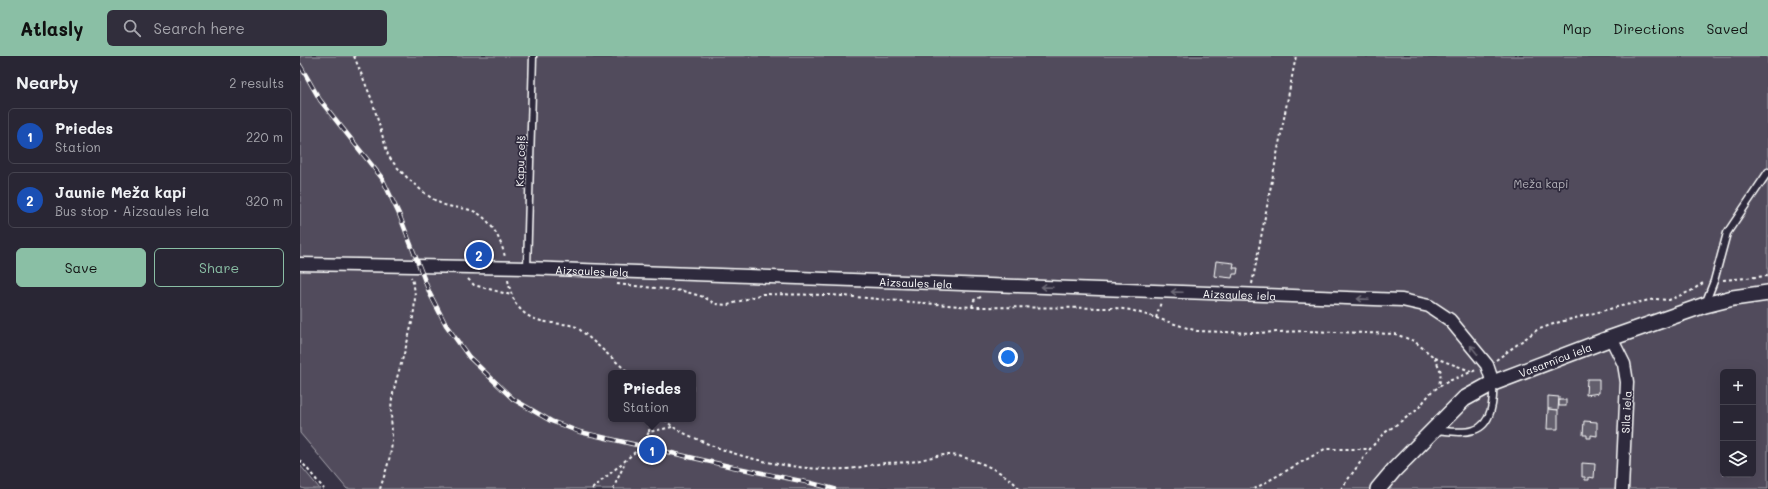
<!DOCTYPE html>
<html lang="en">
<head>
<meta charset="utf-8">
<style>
	body { margin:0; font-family:Mali,sans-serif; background:#312e3c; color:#f1f3f6 }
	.controls { position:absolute; right:12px; bottom:12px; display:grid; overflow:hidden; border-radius:6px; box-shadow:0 4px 16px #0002 }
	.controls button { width:36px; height:36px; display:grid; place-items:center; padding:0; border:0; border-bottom:1px solid #45434f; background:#292634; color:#f1f3f6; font:20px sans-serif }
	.you { position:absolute; left:708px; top:301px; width:14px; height:14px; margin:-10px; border:3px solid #fff; border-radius:50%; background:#1a73e8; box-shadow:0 0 0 6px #1a73e833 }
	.badge { display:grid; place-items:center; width:26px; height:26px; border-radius:50%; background:#8abfa5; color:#fff; font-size:13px; font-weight:700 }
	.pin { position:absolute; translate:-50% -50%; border:2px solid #fff; box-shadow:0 1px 4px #0006 }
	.popup { position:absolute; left:308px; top:314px; width:88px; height:52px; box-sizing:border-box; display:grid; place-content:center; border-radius:6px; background:#292634; filter:drop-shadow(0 1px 3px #0005); font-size:13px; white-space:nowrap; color:#a5a5ac }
	.popup b { font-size:15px; color:#f1f3f6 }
	.popup::after { content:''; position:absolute; left:50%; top:100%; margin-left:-8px; border:8px solid transparent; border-top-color:#292634 }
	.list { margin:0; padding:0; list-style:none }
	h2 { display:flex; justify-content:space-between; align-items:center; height:52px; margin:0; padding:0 16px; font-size:17px }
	h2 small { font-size:13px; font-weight:400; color:#a5a5ac }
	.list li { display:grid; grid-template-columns:26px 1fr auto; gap:12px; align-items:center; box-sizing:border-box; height:56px; margin:0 8px 8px; padding:0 8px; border:1px solid #45434f; border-radius:6px }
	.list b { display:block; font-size:15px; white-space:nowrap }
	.list p { margin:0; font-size:13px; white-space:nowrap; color:#a5a5ac }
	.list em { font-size:13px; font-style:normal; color:#a5a5ac }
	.actions { display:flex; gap:8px; padding:12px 16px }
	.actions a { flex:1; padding:9px 0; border:1px solid #8abfa5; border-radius:6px; text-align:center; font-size:14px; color:#8abfa5 }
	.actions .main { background:#8abfa5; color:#111 }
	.icon { flex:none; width:22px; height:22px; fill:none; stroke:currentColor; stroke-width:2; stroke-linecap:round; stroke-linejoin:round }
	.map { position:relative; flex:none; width:1468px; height:433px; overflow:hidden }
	header { display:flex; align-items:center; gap:24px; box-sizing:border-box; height:56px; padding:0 20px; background:#8abfa5; color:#111 }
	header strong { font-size:19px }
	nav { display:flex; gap:22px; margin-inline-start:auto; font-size:14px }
	.search { width:280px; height:36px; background:#312e3c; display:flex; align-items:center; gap:10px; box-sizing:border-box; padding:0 14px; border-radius:6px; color:#a5a5ac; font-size:15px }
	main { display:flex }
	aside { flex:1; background:#292634 }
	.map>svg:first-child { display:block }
	.green { fill:#514c5c; stroke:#a8a6ae; fill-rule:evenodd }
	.building { fill:#635f6d; stroke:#fff }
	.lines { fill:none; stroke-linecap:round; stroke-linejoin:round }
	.service-casing { stroke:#fff; stroke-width:9 }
	.minor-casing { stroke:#fff; stroke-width:15 }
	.tertiary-casing { stroke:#fff; stroke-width:18 }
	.path { stroke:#fff; stroke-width:2; stroke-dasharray:3 3; stroke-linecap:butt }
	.service { stroke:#2f2a3d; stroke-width:6 }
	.minor { stroke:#2f2a3d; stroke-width:12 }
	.tertiary { stroke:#2f2a3d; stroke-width:15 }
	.rail-casing { stroke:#fff; stroke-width:4.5 }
	.rail { stroke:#2f2a3d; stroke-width:3; stroke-dasharray:9; stroke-linecap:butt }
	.oneway { stroke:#6d6a77 }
	.labels { text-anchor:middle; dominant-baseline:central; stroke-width:3.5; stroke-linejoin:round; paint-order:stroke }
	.street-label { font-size:11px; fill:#fff; stroke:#2f2a3d }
	.park-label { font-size:11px; fill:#b9b7be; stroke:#2f2a3d }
</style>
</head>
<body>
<header>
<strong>Atlasly</strong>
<div class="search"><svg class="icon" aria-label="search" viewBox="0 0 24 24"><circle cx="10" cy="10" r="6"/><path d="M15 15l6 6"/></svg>Search here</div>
<nav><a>Map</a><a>Directions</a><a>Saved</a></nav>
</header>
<main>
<aside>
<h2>Nearby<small>2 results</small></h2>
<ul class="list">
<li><span class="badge" style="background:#1a4fb4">1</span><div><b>Priedes</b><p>Station</p></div><em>220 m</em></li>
<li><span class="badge" style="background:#1a4fb4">2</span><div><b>Jaunie Meža kapi</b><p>Bus stop · Aizsaules iela</p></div><em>320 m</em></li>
</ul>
<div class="actions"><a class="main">Save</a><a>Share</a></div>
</aside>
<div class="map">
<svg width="1468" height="433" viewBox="0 0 1468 433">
	<rect width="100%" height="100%" fill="#373345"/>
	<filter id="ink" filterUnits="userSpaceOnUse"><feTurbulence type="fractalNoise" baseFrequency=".025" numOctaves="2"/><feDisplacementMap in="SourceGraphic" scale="8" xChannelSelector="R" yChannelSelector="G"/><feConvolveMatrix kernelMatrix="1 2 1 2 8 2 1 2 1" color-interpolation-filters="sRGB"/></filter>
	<g filter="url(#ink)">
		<g class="green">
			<path d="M0,0H1468V433H47L0,377ZM1423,316H1453V418H1423ZM311,317H393V363H311Z"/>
			<polygon points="0,409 20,433 4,433 0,431"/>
		</g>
		<g class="building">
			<polygon points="916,205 934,207 933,212 938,212 937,218 933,218 932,222 914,220"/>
			<polygon points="1287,323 1299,323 1299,337 1286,339"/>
			<polygon points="1248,340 1259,341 1258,354 1248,353"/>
			<rect x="1259" y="344" width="7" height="6"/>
			<polygon points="1248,353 1258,354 1258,373 1247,373"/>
			<polygon points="1284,365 1297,366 1297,380 1291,379 1291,382 1287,382 1287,379 1283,379"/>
			<polygon points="1282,407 1295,408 1294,422 1289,421 1289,424 1285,424 1285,421 1282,421"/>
		</g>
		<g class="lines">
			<defs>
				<g id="service">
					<polyline points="227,212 233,0"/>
					<polyline points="1405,248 1414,225 1427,177 1468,116"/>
					<path d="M1135,374C1148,375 1161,378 1174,374C1192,369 1194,343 1193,327"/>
				</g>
				<g id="minor">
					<path id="s1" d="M0,208L227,212L1102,244L1129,250L1150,264L1187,309L1193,327"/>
					<polyline points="1311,282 1324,308 1327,326 1322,433"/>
				</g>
				<g id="tertiary">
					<path id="s2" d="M1078,433L1094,414L1164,343L1193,327L1311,282L1405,249L1433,242L1468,237"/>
				</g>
			</defs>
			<use href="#service" class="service-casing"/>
			<use href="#minor" class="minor-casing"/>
			<use href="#tertiary" class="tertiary-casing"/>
			<g class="path">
				<path d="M54,0L72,44L88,99C96,113 125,140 140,147C149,152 160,151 170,154C189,159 201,183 205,201"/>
				<polyline points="168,223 174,229 211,239"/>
				<path d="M208,224C213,251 224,264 253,267C262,268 268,268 277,271L329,317"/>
				<polyline points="1423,224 1468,220"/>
				<polyline points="317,228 383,235 404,241 415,248 428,249 462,238 530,239 672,251 815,252 831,254 897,275 953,277 1005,275 1095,278 1114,285 1135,302 1141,316 1139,331"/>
				<polyline points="952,228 996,0"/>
				<polyline points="672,251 674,244 681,241"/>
				<polyline points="856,262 861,246"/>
				<polyline points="1135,302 1171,315"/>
				<polyline points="1196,304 1237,274 1256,267 1321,250 1355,243 1369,244 1391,235 1403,227"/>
				<path d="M365,363C373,373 383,377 395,382C438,403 497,415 545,413C556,413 567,409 578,408C589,406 600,407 611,406C623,404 635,399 647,399C665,398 710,417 719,433"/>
				<polyline points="349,376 350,363"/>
				<polyline points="0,404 24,433"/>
				<path d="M80,433C85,417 92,399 92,383C92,369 90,356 92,343C97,311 125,250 111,221"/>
				<polyline points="292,433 341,391 349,376 372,371"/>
				<polyline points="313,433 325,407"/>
				<polyline points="954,433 1025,393 1070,393"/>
				<polyline points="1041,433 1070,393 1083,378 1117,354 1132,335 1149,325 1176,314"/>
			</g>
			<use href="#service" class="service"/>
			<use href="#minor" class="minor"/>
			<use href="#tertiary" class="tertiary"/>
			<defs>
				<polyline id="rail" points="0,9 20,44 82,122 99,158 130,238 146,269 169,301 213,343 251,365 280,376 433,411 511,427 534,433"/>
			</defs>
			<use href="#rail" class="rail-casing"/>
			<use href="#rail" class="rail"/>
		</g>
		<defs><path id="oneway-shaft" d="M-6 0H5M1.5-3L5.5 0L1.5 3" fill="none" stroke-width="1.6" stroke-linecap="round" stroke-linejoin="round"/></defs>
		<g class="oneway">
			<use href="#oneway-shaft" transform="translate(747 231) rotate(-178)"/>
			<use href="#oneway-shaft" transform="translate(877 236) rotate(-178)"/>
			<use href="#oneway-shaft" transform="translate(1063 243) rotate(-178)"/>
			<use href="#oneway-shaft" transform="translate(1174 294) rotate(-129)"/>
		</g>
	</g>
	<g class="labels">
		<g class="street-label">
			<text transform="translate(220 105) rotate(-88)">Kapu ceļš</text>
			<text stroke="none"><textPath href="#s1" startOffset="292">Aizsaules iela</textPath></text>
			<text stroke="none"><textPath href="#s1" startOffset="616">Aizsaules iela</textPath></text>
			<text stroke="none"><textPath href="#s1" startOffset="940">Aizsaules iela</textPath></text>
			<text stroke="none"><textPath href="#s2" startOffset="224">Vasarnīcu iela</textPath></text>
			<text transform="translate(1326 356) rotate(-87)">Sila iela</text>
		</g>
		<g class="park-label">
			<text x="1241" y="127">Meža kapi</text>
		</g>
	</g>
</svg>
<div class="controls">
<button>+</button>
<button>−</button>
<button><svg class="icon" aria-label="layers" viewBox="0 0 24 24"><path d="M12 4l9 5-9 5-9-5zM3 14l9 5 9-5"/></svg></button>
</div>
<div class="you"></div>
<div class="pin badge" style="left:352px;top:394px;background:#1a4fb4">1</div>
<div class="popup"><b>Priedes</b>Station</div>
<div class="pin badge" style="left:179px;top:199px;background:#1a4fb4">2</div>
</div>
</main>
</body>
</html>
